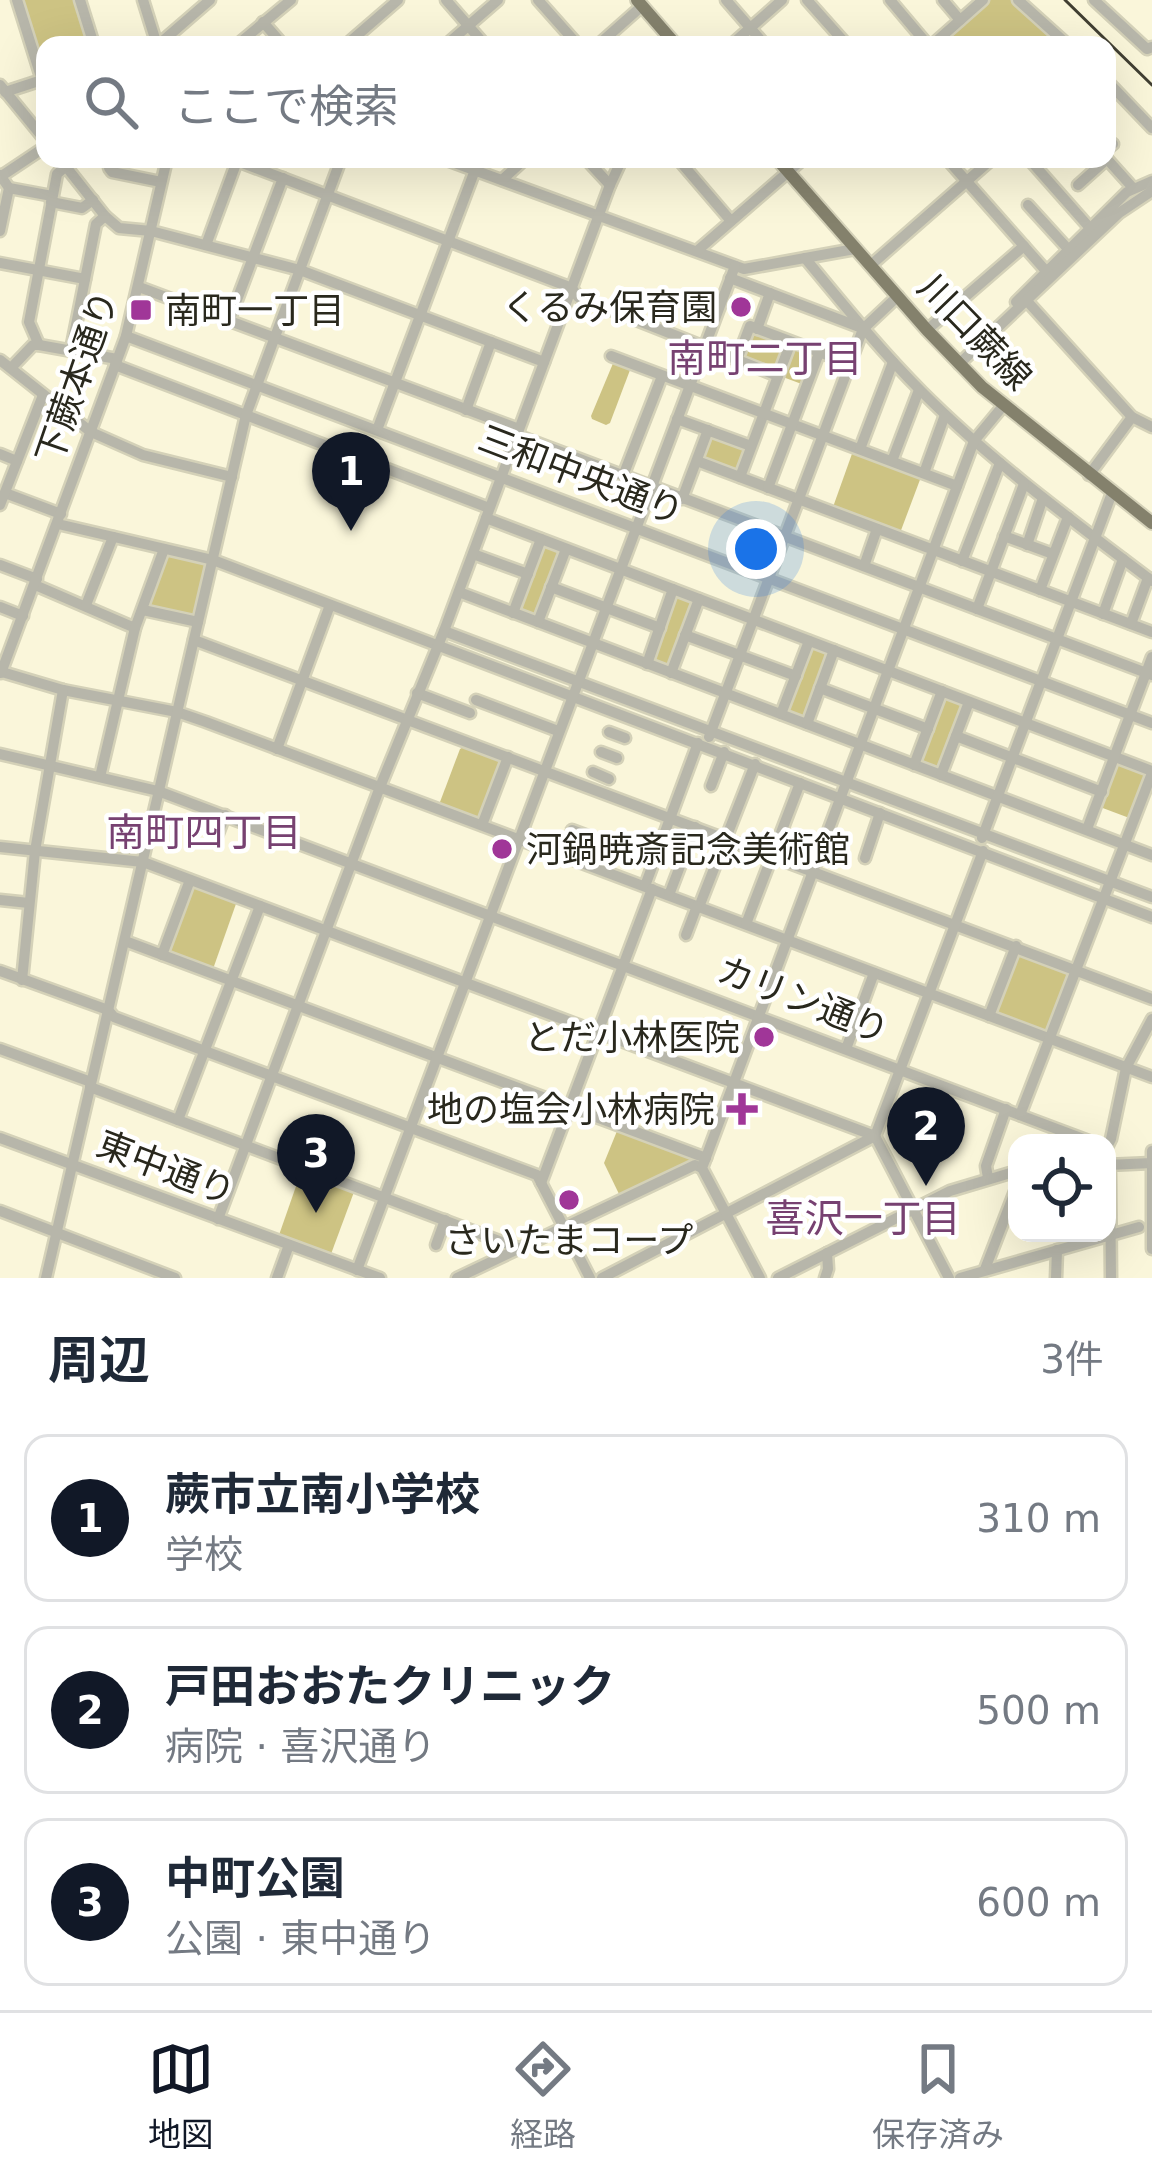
<!DOCTYPE html>
<html lang="ja">
<head>
<meta charset="utf-8">
<style>
	body { margin:0; font-family:"DejaVu Sans","Noto Sans JP",sans-serif; background:#f6f6f7; color:#1f2937 }
	.controls { position:absolute; right:36px; bottom:36px; display:grid; overflow:hidden; border-radius:24px; box-shadow:0 12px 48px #0002 }
	.controls button { width:108px; height:108px; display:grid; place-items:center; padding:0; border:0; border-bottom:3px solid #e0e1e3; background:#fff; color:#1f2937; font:60px sans-serif }
	.you { position:absolute; left:756px; top:549px; width:42px; height:42px; margin:-30px; border:9px solid #fff; border-radius:50%; background:#1a73e8; box-shadow:0 0 0 18px #1a73e833 }
	.badge { display:grid; place-items:center; width:78px; height:78px; border-radius:50%; background:#111827; color:#fff; font-size:39px; font-weight:700 }
	.pin { position:absolute; translate:-50% -99px; filter:drop-shadow(0 3px 6px #0008) }
	.pin::after { content:''; position:absolute; top:63px; width:42px; height:36px; background:inherit; clip-path:polygon(0 0,100% 0,50% 100%) }
	.list { margin:0; padding:0; list-style:none }
	h2 { display:flex; justify-content:space-between; align-items:center; height:156px; margin:0; padding:0 48px; font-size:51px }
	h2 small { font-size:39px; font-weight:400; color:#747a83 }
	.list li { display:grid; grid-template-columns:78px 1fr auto; gap:36px; align-items:center; box-sizing:border-box; height:168px; margin:0 24px 24px; padding:0 24px; border:3px solid #e0e1e3; border-radius:24px }
	.list b { display:block; font-size:45px; white-space:nowrap }
	.list p { margin:0; font-size:39px; white-space:nowrap; color:#747a83 }
	.list em { font-size:39px; font-style:normal; color:#747a83 }
	.icon { flex:none; width:66px; height:66px; fill:none; stroke:currentColor; stroke-width:2; stroke-linecap:round; stroke-linejoin:round }
	.map { position:relative; flex:none; width:1152px; height:1278px; overflow:hidden }
	.search { position:absolute; background:#fff; box-shadow:0 12px 48px #0002; left:36px; right:36px; top:36px; height:132px; display:flex; align-items:center; gap:30px; box-sizing:border-box; padding:0 42px; border-radius:24px; color:#747a83; font-size:45px }
	.sheet { height:732px; background:#fff }
	nav { display:flex; justify-content:space-around; align-items:center; box-sizing:border-box; height:168px; border-top:3px solid #e0e1e3; background:#fff; font-size:33px; color:#747a83 }
	nav a { display:grid; justify-items:center; gap:6px }
	nav .on { color:#111827 }
	.map>svg:first-child { display:block }
	.green { fill:#cdc383 }
	.lines { fill:none; stroke-linecap:round; stroke-linejoin:round }
	.minor-casing { stroke:#d4d1b8; stroke-width:15 }
	.major-casing { stroke:#d4d1b8; stroke-width:16 }
	.minor { stroke:#b7b6aa; stroke-width:10 }
	.major { stroke:#84816c; stroke-width:12 }
	.rail { stroke:#413f32; stroke-width:3 }
	.poi-dot { fill:#a03698; stroke:#fff; stroke-width:4.5 }
	.labels { text-anchor:middle; dominant-baseline:central; stroke-width:9; stroke-linejoin:round; paint-order:stroke }
	.poi-label { font-size:36px; fill:#29281d; stroke:#fff; text-anchor:end }
	.street-label { font-size:36px; fill:#29281d; stroke:#fff }
	.neighbourhood-label { font-size:39px; fill:#774171; stroke:#fff }
</style>
</head>
<body>
<div class="map">
<svg width="1152" height="1278" viewBox="0 0 1152 1278">
	<rect width="100%" height="100%" fill="#faf6da"/>
	<g class="green">
		<polygon points="21,0 76,0 90,45 45,45 45,52 39,54"/>
		<polygon points="988,0 1013,0 1064,45 936,45"/>
		<polygon points="750,326 819,353 807,386 737,360"/>
		<polygon points="614,361 630,366 630,370 610,423 606,425 592,419 591,416"/>
		<polygon points="709,435 747,447 737,471 703,458"/>
		<polygon points="853,451 921,477 900,533 833,507"/>
		<polygon points="543,545 561,552 536,617 519,610"/>
		<polygon points="167,554 205,561 195,616 148,605"/>
		<polygon points="677,597 693,603 668,667 653,661 674,599"/>
		<polygon points="813,647 828,653 804,718 788,712 788,709"/>
		<polygon points="946,699 962,704 963,708 941,767 937,769 921,763 920,758 942,701"/>
		<polygon points="465,746 502,759 503,763 479,819 442,807 440,802 460,749"/>
		<polygon points="1117,762 1149,774 1132,819 1100,807"/>
		<polygon points="195,886 237,901 213,969 170,952 168,947 190,887"/>
		<polygon points="1017,952 1069,974 1047,1033 994,1014"/>
		<polygon points="617,1131 692,1158 692,1161 619,1194 604,1163"/>
		<polygon points="301,1172 354,1192 331,1254 279,1235"/>
	</g>
	<g class="lines">
		<defs>
			<g id="minor">
				<polyline points="17,0 42,80"/>
				<polyline points="80,0 94,45"/>
				<polyline points="143,0 157,45"/>
				<polyline points="446,0 485,45"/>
				<polyline points="538,0 578,45"/>
				<polyline points="726,0 765,45"/>
				<polyline points="807,0 847,45"/>
				<polyline points="890,0 928,45"/>
				<polyline points="943,0 960,20"/>
				<polyline points="1018,0 1068,45"/>
				<polyline points="1094,0 1147,49 1152,47"/>
				<polyline points="263,22 283,45"/>
				<polyline points="158,45 210,0"/>
				<polyline points="237,45 291,0"/>
				<polyline points="346,45 398,0"/>
				<polyline points="446,45 498,0"/>
				<polyline points="598,45 642,6"/>
				<polyline points="731,45 782,0"/>
				<polyline points="932,45 983,0"/>
				<polyline points="1107,81 1152,128"/>
				<polyline points="0,85 45,140"/>
				<polyline points="5,92 45,79"/>
				<polyline points="1107,149 1113,144"/>
				<polyline points="60,159 105,216 119,228 151,231 300,270 544,362"/>
				<polyline points="111,159 109,168 112,172 161,182"/>
				<polyline points="232,159 572,288 578,297 778,376 740,477"/>
				<polyline points="444,159 744,269 855,249"/>
				<polyline points="586,159 610,185"/>
				<polyline points="678,159 731,221"/>
				<polyline points="947,159 1046,271"/>
				<polyline points="1029,159 1089,227"/>
				<polyline points="1107,159 1133,188"/>
				<polyline points="0,175 9,188 0,231"/>
				<polyline points="0,177 45,147"/>
				<polyline points="502,180 525,159"/>
				<polyline points="1078,185 1107,159"/>
				<polyline points="9,188 52,196"/>
				<polyline points="51,202 82,208 93,200"/>
				<polyline points="1028,205 1068,249"/>
				<polyline points="206,245 237,161"/>
				<polyline points="697,251 803,159"/>
				<path d="M805,258C843,304 880,350 922,392C992,462 1073,521 1152,581"/>
				<polyline points="0,263 85,279"/>
				<polyline points="871,265 992,159"/>
				<polyline points="730,278 862,328"/>
				<polyline points="139,287 519,429"/>
				<polyline points="1027,301 1132,417 1152,427"/>
				<polyline points="1016,302 1127,192 1152,181"/>
				<polyline points="229,321 283,178"/>
				<polyline points="757,329 770,293"/>
				<polyline points="927,330 1024,246"/>
				<polyline points="126,336 1152,723"/>
				<polyline points="39,345 29,322 57,174 66,166"/>
				<polyline points="71,350 96,224 105,216"/>
				<polyline points="611,356 957,486"/>
				<polyline points="0,360 91,432 143,455 232,477"/>
				<polyline points="737,360 750,326 851,364"/>
				<polyline points="959,364 1119,213 1152,191"/>
				<polyline points="115,365 489,508"/>
				<polyline points="11,368 33,345 39,345 117,359"/>
				<polyline points="778,376 791,342"/>
				<polyline points="466,410 491,342"/>
				<polyline points="677,419 751,446"/>
				<polyline points="377,430 475,170"/>
				<polyline points="516,435 1152,675"/>
				<polyline points="860,449 893,362"/>
				<polyline points="0,454 17,461"/>
				<polyline points="697,461 1152,632"/>
				<polyline points="892,461 919,390"/>
				<polyline points="924,473 945,415"/>
				<polyline points="1089,475 1132,417"/>
				<polyline points="623,476 662,376"/>
				<polyline points="768,488 819,353"/>
				<polyline points="5,493 61,514"/>
				<polyline points="682,499 708,430"/>
				<polyline points="0,505 43,395"/>
				<polyline points="486,518 1152,771"/>
				<polyline points="58,524 213,560 1152,917"/>
				<polyline points="1004,536 1053,554"/>
				<polyline points="1027,545 1043,498"/>
				<polyline points="473,554 528,574"/>
				<polyline points="962,561 1000,463"/>
				<polyline points="0,565 37,579"/>
				<polyline points="864,566 877,529"/>
				<polyline points="35,585 135,628"/>
				<polyline points="551,587 660,628"/>
				<polyline points="1040,590 1068,517"/>
				<polyline points="459,592 1152,855"/>
				<polyline points="86,605 113,537"/>
				<polyline points="0,607 23,616"/>
				<polyline points="977,609 1024,484"/>
				<polyline points="143,610 198,622"/>
				<polyline points="513,613 541,539"/>
				<polyline points="1103,614 1123,559"/>
				<polyline points="538,622 566,549"/>
				<polyline points="1131,624 1148,578"/>
				<polyline points="444,631 1152,897"/>
				<polyline points="685,635 796,676"/>
				<polyline points="194,640 1152,999"/>
				<polyline points="647,664 673,589"/>
				<polyline points="2,672 63,690 177,712 206,722 1152,1077"/>
				<polyline points="1,673 126,336 167,159"/>
				<polyline points="671,673 699,599"/>
				<polyline points="820,688 928,729"/>
				<polyline points="417,693 470,713"/>
				<polyline points="476,700 558,731"/>
				<polyline points="781,714 809,641"/>
				<polyline points="807,724 834,650"/>
				<polyline points="609,732 625,738"/>
				<polyline points="956,736 1102,792"/>
				<polyline points="709,737 863,329 898,296"/>
				<polyline points="277,749 330,605"/>
				<polyline points="601,752 617,758"/>
				<polyline points="0,754 158,791 1094,1143"/>
				<polyline points="914,765 942,691"/>
				<polyline points="593,772 609,779"/>
				<polyline points="941,775 969,702"/>
				<polyline points="100,777 135,628 164,549"/>
				<polyline points="711,786 724,752"/>
				<polyline points="482,825 508,757"/>
				<polyline points="1087,829 1152,657"/>
				<polyline points="572,830 596,839"/>
				<polyline points="217,836 225,815"/>
				<polyline points="982,838 1112,493"/>
				<polyline points="0,847 143,862 875,1136 949,1278"/>
				<polyline points="865,858 880,813"/>
				<polyline points="645,886 698,743"/>
				<polyline points="669,895 695,827"/>
				<polyline points="0,900 29,903"/>
				<polyline points="699,907 755,764"/>
				<polyline points="746,924 800,783"/>
				<polyline points="686,935 697,906"/>
				<polyline points="125,941 706,1158"/>
				<polyline points="162,955 190,880"/>
				<polyline points="0,971 108,1010 114,1017 537,1175 590,1278"/>
				<polyline points="22,980 35,851 63,690"/>
				<polyline points="989,1016 1016,946"/>
				<polyline points="0,1049 91,1082"/>
				<polyline points="846,1049 874,973"/>
				<polyline points="90,1087 518,1248"/>
				<polyline points="1020,1115 1152,773"/>
				<polyline points="178,1120 260,906"/>
				<polyline points="0,1138 380,1278"/>
				<polyline points="1107,1147 1111,1139 1126,1068 1152,1019"/>
				<polyline points="1152,1151 1152,1249"/>
				<polyline points="1107,1164 1110,1174 1111,1278"/>
				<polyline points="1107,1165 1152,1163"/>
				<polyline points="988,1178 986,1166 1006,1109"/>
				<polyline points="541,1183 652,889"/>
				<polyline points="0,1211 175,1278"/>
				<polyline points="218,1219 380,787 444,631 610,185 622,159"/>
				<polyline points="436,1245 445,1220"/>
				<polyline points="985,1269 1016,1189"/>
				<polyline points="357,1270 735,266"/>
				<polyline points="46,1278 246,415 341,159"/>
				<polyline points="277,1278 289,1245"/>
				<polyline points="457,1278 695,1165 702,1168"/>
				<polyline points="602,1278 875,1136 983,851"/>
				<polyline points="760,1278 702,1168 974,441 1003,406"/>
				<polyline points="778,1278 950,1191 1017,1171"/>
				<polyline points="825,1278 828,1269 827,1253"/>
				<polyline points="960,1278 1139,1227"/>
				<polyline points="1056,1278 1057,1250"/>
			</g>
			<g id="major">
				<polyline points="637,0 676,45"/>
				<polyline points="777,159 927,330 982,387 1152,523"/>
			</g>
		</defs>
		<use href="#minor" class="minor-casing"/>
		<use href="#major" class="major-casing"/>
		<use href="#minor" class="minor"/>
		<use href="#major" class="major"/>
		<polyline class="rail" points="1065,0 1152,85"/>
	</g>
	<g class="poi-dot">
		<circle cx="741" cy="307" r="12"/>
		<rect x="129" y="298" width="24" height="24" rx="6"/>
		<circle cx="502" cy="849" r="12"/>
		<circle cx="764" cy="1037" r="12"/>
		<path d="M736 1091h12v12h12v12h-12v12h-12v-12h-12v-12h12z"/>
		<circle cx="569" cy="1200" r="12"/>
	</g>
	<g class="labels">
		<g class="poi-label">
			<text x="717" y="307">くるみ保育園</text>
			<text x="165" y="310" text-anchor="start">南町一丁目</text>
			<text x="526" y="849" text-anchor="start">河鍋暁斎記念美術館</text>
			<text x="740" y="1037">とだ小林医院</text>
			<text x="715" y="1109">地の塩会小林病院</text>
			<text x="569" y="1240" text-anchor="middle">さいたまコープ</text>
		</g>
		<g class="street-label">
			<text transform="translate(975 332) rotate(46)">川口蕨線</text>
			<text transform="translate(77 377) rotate(-71)">下蕨本通り</text>
			<text transform="translate(581 475) rotate(21)">三和中央通り</text>
			<text transform="translate(803 1000) rotate(21)">カリン通り</text>
			<text transform="translate(166 1168) rotate(21)">東中通り</text>
		</g>
		<g class="neighbourhood-label">
			<text x="765" y="358">南町二丁目</text>
			<text x="204" y="832">南町四丁目</text>
			<text x="863" y="1218">喜沢一丁目</text>
		</g>
	</g>
</svg>
<div class="controls">
<button><svg class="icon" aria-label="locate" viewBox="0 0 24 24"><circle cx="12" cy="12" r="6"/><path d="M12 2v4M12 18v4M2 12h4M18 12h4"/></svg></button>
</div>
<div class="you"></div>
<div class="pin badge" style="left:351px;top:531px">1</div>
<div class="pin badge" style="left:926px;top:1186px">2</div>
<div class="pin badge" style="left:316px;top:1213px">3</div>
<div class="search"><svg class="icon" aria-label="search" viewBox="0 0 24 24"><circle cx="10" cy="10" r="6"/><path d="M15 15l6 6"/></svg>ここで検索</div>
</div>
<section class="sheet">
<h2>周辺<small>3件</small></h2>
<ul class="list">
<li><span class="badge">1</span><div><b>蕨市立南小学校</b><p>学校</p></div><em>310 m</em></li>
<li><span class="badge">2</span><div><b>戸田おおたクリニック</b><p>病院 · 喜沢通り</p></div><em>500 m</em></li>
<li><span class="badge">3</span><div><b>中町公園</b><p>公園 · 東中通り</p></div><em>600 m</em></li>
</ul>
</section>
<nav>
<a class="on"><svg class="icon" aria-label="map" viewBox="0 0 24 24"><path d="M3 6l6-2 6 2 6-2v14l-6 2-6-2-6 2zM9 4v14M15 6v14"/></svg>地図</a>
<a><svg class="icon" aria-label="directions" viewBox="0 0 24 24"><path d="M12 3l9 9-9 9-9-9zM9 14v-3h6M13 9l2 2-2 2"/></svg>経路</a>
<a><svg class="icon" aria-label="saved" viewBox="0 0 24 24"><path d="M7 4h10v16l-5-4-5 4z"/></svg>保存済み</a>
</nav>
</body>
</html>
